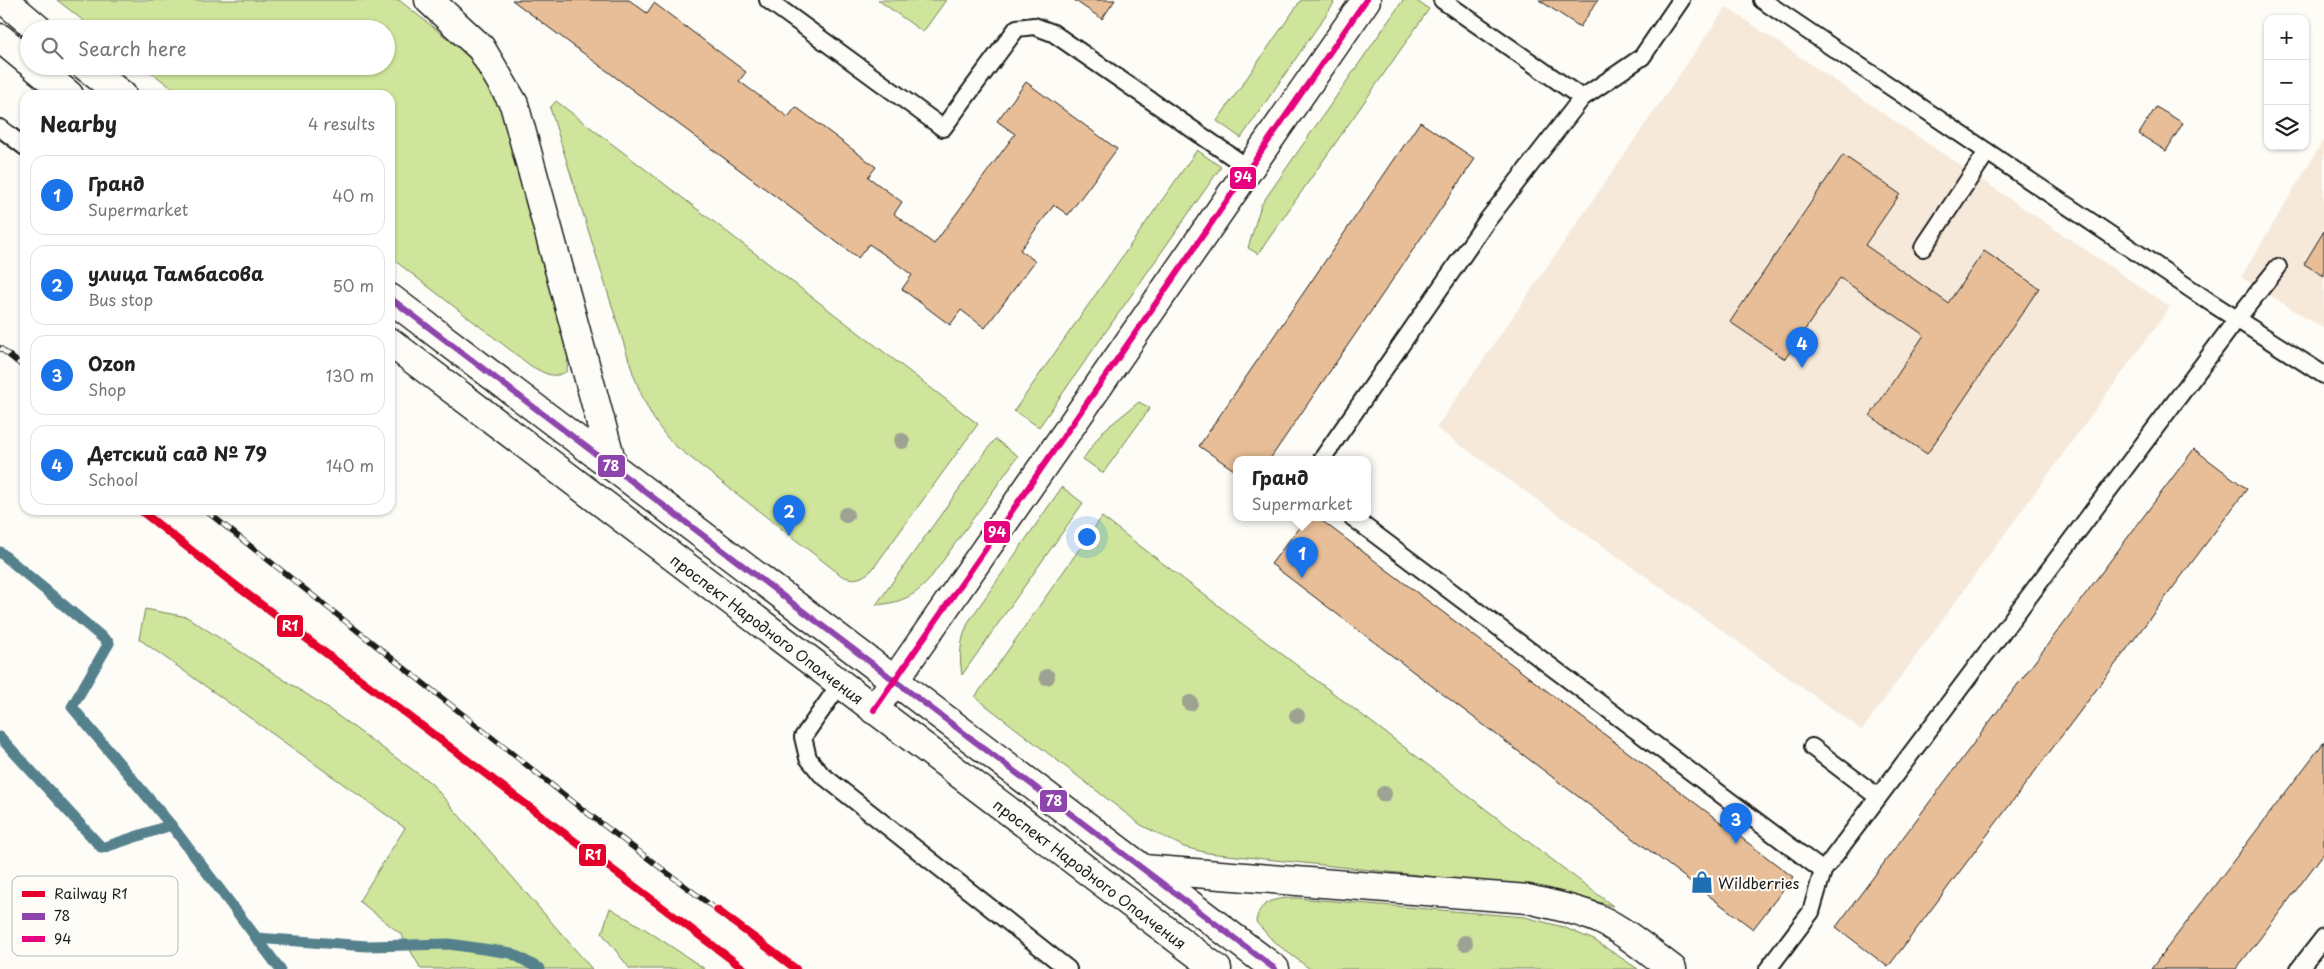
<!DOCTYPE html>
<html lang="en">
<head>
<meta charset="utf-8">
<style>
	body { margin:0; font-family:"Playpen Sans",sans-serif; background:#f6f6f6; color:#222 }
	.controls { position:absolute; right:15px; top:15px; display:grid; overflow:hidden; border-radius:10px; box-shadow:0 1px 4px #0004 }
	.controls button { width:45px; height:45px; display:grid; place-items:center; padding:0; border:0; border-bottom:1px solid #e0e0e0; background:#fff; color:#222; font:25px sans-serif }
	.you { position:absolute; left:1086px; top:536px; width:18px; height:18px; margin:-12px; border:4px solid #fff; border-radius:50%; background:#1a73e8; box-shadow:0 0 0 8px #1a73e833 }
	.badge { display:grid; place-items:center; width:32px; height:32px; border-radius:50%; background:#1a73e8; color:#fff; font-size:16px; font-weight:700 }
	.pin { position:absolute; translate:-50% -41px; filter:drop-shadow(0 1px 2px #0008) }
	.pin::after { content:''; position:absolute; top:26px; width:18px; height:15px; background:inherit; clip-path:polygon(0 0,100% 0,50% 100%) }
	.popup { position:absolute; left:1233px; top:456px; width:138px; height:65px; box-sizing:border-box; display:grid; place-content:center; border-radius:10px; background:#fff; filter:drop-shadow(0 1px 4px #0005); font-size:16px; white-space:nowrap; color:#767676 }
	.popup b { font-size:19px; color:#222 }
	.popup::after { content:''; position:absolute; left:50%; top:100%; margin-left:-10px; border:10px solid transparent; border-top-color:#fff }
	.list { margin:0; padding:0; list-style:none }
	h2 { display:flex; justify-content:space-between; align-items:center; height:65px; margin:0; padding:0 20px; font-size:21px }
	h2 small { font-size:16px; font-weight:400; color:#767676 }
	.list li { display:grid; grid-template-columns:32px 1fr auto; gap:15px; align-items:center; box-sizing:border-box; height:80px; margin:0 10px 10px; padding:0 10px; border:1px solid #e0e0e0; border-radius:15px }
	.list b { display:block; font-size:19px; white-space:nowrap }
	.list p { margin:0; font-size:16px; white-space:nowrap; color:#767676 }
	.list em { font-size:16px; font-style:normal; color:#767676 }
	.icon { flex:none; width:28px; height:28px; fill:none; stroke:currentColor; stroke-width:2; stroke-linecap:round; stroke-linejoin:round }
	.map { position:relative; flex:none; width:2324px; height:969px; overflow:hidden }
	.search { position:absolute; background:#fff; box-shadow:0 1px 4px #0004; left:20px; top:20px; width:375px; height:55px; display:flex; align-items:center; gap:12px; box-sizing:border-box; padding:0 18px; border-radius:28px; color:#767676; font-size:19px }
	.panel { position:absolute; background:#fff; box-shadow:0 1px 4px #0004; left:20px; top:90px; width:375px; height:425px; border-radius:15px }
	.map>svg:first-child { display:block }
	.built { fill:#f6e9da }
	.green { fill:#cee59b; stroke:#75805c }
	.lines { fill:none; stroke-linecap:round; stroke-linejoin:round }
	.stream { stroke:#54818d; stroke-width:11 }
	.building { fill:#e7be97; stroke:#1c1c1c }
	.service-casing { stroke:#1c1c1c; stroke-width:20 }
	.minor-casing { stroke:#1c1c1c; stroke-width:31 }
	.tertiary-casing { stroke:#1c1c1c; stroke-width:31 }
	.service { stroke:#fdfcf7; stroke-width:16 }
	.minor { stroke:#fdfcf7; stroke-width:28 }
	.tertiary { stroke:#fdfcf7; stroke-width:28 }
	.rail-casing { stroke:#1c1c1c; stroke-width:5.5 }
	.rail { stroke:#fdfcf7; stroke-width:4; stroke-dasharray:11; stroke-linecap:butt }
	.bus-1-casing { stroke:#fdfcf7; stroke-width:10 }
	.bus-2-casing { stroke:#fdfcf7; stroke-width:10 }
	.bus-1 { stroke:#8e44ad; stroke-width:6 }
	.bus-2 { stroke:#e5007d; stroke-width:6 }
	.rail-1-casing { stroke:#fdfcf7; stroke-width:11 }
	.rail-1 { stroke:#e4002b; stroke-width:8 }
	.tree { fill:#9ea293 }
	.labels { text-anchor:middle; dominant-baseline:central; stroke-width:4; stroke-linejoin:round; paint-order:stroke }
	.street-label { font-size:15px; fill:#1c1c1c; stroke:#fdfcf7 }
	.poi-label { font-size:15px; fill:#1c1c1c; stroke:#fdfcf7; text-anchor:start }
	.key { fill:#fdfcf7; stroke:#bab9b5; stroke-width:1 }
	.key-label { font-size:14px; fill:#1c1c1c }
	.line-badge { stroke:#fdfcf7; stroke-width:2 }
	.badge-label { font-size:14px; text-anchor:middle; font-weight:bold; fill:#fff }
</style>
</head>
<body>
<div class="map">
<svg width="2324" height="969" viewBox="0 0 2324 969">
	<rect width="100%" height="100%" fill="#fdfcf7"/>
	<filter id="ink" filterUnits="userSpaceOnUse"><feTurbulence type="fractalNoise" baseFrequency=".02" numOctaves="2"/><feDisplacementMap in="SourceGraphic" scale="10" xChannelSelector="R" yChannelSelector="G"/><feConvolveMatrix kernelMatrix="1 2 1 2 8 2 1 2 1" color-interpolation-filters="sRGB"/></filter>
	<g filter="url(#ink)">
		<g class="built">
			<polygon points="1726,7 2170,307 1862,730 1436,428"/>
			<polygon points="2324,139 2324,329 2241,277"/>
		</g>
		<g class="green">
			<path d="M57,0H399L468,55L495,88L568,357L567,371C554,380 544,373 531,366L390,257V95H181L143,66H386V29H94Z"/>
			<polygon points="878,0 946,0 923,32"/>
			<polygon points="1301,0 1330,0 1334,3 1241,138 1217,121"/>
			<polygon points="1403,0 1415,0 1429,9 1258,254 1248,248 1261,205"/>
			<path d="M556,101L978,424L872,570C861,579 855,581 842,576L673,444C653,423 643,400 633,373L550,108Z"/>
			<polygon points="1197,150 1221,167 1039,427 1014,411"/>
			<polygon points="1139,402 1150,408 1103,473 1083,459 1103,431"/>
			<path d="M995,439L1018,456L929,580C914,597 899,603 876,605Z"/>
			<path d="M1062,487L1083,503L962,675C959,656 960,640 969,621Z"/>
			<polygon points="1102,517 1613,906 1551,889 1208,853 1184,847 1141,825 975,697"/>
			<polygon points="145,609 187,617 320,703 431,783 592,969 421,969 401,934 359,901 405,828 139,639"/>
			<path d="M1297,898L1525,917L1563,927L1594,940L1638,969H1310L1274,942L1256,922C1259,899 1278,898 1297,898Z"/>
			<polygon points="610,908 645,929 705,969 630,969 602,933"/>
		</g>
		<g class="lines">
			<g class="stream">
				<polyline points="0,552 109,643 72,707 171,825"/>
				<polyline points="0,737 102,848 171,825 280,969"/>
				<polyline points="256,938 367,946 449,944 511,953 540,969"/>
			</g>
		</g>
		<g class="building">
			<polygon points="512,0 629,0 647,13 654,3 746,72 739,81 788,117 796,107 876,167 868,177 902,202 894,214 934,244 1015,134 997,121 1026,82 1117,149 1068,215 1054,205 1020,250 1035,261 985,328 961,310 950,325 902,289 912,275 892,260 869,244 858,258"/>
			<polygon points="1074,0 1115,0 1102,19"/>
			<polygon points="1539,0 1598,0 1580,27"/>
			<polygon points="2156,107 2183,123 2166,151 2139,134"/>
			<polygon points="1420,122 1475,159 1270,459 1237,459 1237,472 1199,446"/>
			<polygon points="1843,155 1900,194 1865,245 1948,303 1984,251 2039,288 1927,454 1870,416 1924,335 1840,278 1785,359 1730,322"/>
			<polygon points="2324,231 2324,276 2304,264"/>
			<polygon points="2194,449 2247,489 1888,967 1836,927"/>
			<polygon points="1307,517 1317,517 1793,877 1753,929 1271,564"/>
			<polygon points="2324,742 2324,853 2258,941 2236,969 2151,969"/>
		</g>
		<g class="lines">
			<defs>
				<g id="service">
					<polyline points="768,0 943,128 1017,28 1034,26 1053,33 1250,169"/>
					<polyline points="1442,0 1582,98"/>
					<polyline points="1762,0 2210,302 2324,375"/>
					<polyline points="0,128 25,147"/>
					<polyline points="1923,248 1987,152"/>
					<polyline points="1322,459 1486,222 1582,98 1642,57 1681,0"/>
					<polyline points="1352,517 1823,871"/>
					<polyline points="840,684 803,737 808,758 821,774 1068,969"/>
					<polyline points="1812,747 1878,797"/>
					<polyline points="1768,969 1811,912 1823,871 2237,319 2278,267"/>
					<polyline points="2299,969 2324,937"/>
				</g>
				<g id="minor">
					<polyline points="429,0 481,48 514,104 613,467"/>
					<polyline points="874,710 1366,0"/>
					<path d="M1143,869L1528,899C1552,905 1576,909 1599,919C1625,931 1649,952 1672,969"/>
				</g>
				<g id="tertiary">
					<polyline points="4,0 38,29"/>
					<polyline points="0,38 29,62"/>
					<polyline points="34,66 69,95"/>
					<polyline points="85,66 122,95"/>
					<polyline points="390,298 1275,969"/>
					<path id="s1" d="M390,342L1217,969"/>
				</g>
			</defs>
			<use href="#service" class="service-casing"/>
			<use href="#minor" class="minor-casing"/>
			<use href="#tertiary" class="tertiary-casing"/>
			<use href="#service" class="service"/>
			<use href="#minor" class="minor"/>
			<use href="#tertiary" class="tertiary"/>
			<defs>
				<g id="rail">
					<polyline points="0,348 25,368"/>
					<polyline points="205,510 582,809 796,969"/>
				</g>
			</defs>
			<use href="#rail" class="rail-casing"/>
			<use href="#rail" class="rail"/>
			<defs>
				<polyline id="bus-1" points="390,298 1275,969"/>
				<polyline id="bus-2" points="874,710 1366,0"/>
			</defs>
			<use href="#bus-1" class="bus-1-casing"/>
			<use href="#bus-2" class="bus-2-casing"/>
			<use href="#bus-1" class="bus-1"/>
			<use href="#bus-2" class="bus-2"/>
			<defs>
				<g id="rail-1">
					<polyline points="140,510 234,584 744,969"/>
					<polyline points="717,910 796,969"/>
				</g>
			</defs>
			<use href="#rail-1" class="rail-1-casing"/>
			<use href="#rail-1" class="rail-1"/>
		</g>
		<g class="tree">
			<circle cx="902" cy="441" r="8"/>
			<circle cx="846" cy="515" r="8"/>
			<circle cx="1047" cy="677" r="8"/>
			<circle cx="1190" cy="703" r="8"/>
			<circle cx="1297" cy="716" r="8"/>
			<circle cx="1384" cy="794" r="8"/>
			<circle cx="1465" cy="943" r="8"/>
		</g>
	</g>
	<defs>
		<symbol id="shop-bare" viewBox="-9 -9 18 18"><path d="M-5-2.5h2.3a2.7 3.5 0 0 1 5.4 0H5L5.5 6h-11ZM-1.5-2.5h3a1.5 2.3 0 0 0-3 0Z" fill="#1f6fb2" stroke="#fdfcf7" stroke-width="2.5" paint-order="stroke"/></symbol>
	</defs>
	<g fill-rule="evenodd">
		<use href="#shop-bare" x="1686" y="866" width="32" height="32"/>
	</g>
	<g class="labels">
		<g class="street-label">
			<text stroke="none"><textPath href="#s1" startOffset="474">проспект Народного Ополчения</textPath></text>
			<text stroke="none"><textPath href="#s1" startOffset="879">проспект Народного Ополчения</textPath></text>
		</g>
		<g class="poi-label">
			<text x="1718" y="882">Wildberries</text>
		</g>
	</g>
	<rect x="12" y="876" width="166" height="80" rx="8" class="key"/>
	<rect x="22" y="891" width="23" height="6" fill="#e4002b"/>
	<rect x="22" y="913" width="23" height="7" fill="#8e44ad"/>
	<rect x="22" y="936" width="23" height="6" fill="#e5007d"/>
	<g class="key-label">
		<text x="54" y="899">Railway R1</text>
		<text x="54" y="921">78</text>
		<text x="54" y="944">94</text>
	</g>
	<g class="line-badge">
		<rect x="1229" y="166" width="28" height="24" rx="5" fill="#e5007d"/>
		<rect x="597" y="454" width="29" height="24" rx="5" fill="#8e44ad"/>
		<rect x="983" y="520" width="28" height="24" rx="5" fill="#e5007d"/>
		<rect x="276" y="614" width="28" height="24" rx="5" fill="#e4002b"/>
		<rect x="1039" y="789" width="29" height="24" rx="5" fill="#8e44ad"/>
		<rect x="578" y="843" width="29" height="24" rx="5" fill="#e4002b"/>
	</g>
	<g class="badge-label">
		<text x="1243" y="182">94</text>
		<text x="611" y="471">78</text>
		<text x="997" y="537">94</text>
		<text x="290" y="631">R1</text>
		<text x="1054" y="806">78</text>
		<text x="593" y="860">R1</text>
	</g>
</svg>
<div class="controls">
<button>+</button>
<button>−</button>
<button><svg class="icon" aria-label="layers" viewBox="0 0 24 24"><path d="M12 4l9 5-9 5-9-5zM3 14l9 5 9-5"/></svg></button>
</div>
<div class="you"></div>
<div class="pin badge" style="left:1302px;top:578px">1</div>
<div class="popup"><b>Гранд</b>Supermarket</div>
<div class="pin badge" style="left:789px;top:536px">2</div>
<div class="pin badge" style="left:1736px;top:844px">3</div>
<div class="pin badge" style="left:1802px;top:368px">4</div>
<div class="search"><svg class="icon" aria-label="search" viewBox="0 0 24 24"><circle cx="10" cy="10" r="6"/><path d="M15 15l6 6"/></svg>Search here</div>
<section class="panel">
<h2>Nearby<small>4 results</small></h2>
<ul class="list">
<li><span class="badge">1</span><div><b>Гранд</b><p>Supermarket</p></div><em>40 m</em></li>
<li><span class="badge">2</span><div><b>улица Тамбасова</b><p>Bus stop</p></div><em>50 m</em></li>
<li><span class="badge">3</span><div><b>Ozon</b><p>Shop</p></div><em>130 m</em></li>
<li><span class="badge">4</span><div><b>Детский сад № 79</b><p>School</p></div><em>140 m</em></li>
</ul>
</section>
</div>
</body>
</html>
